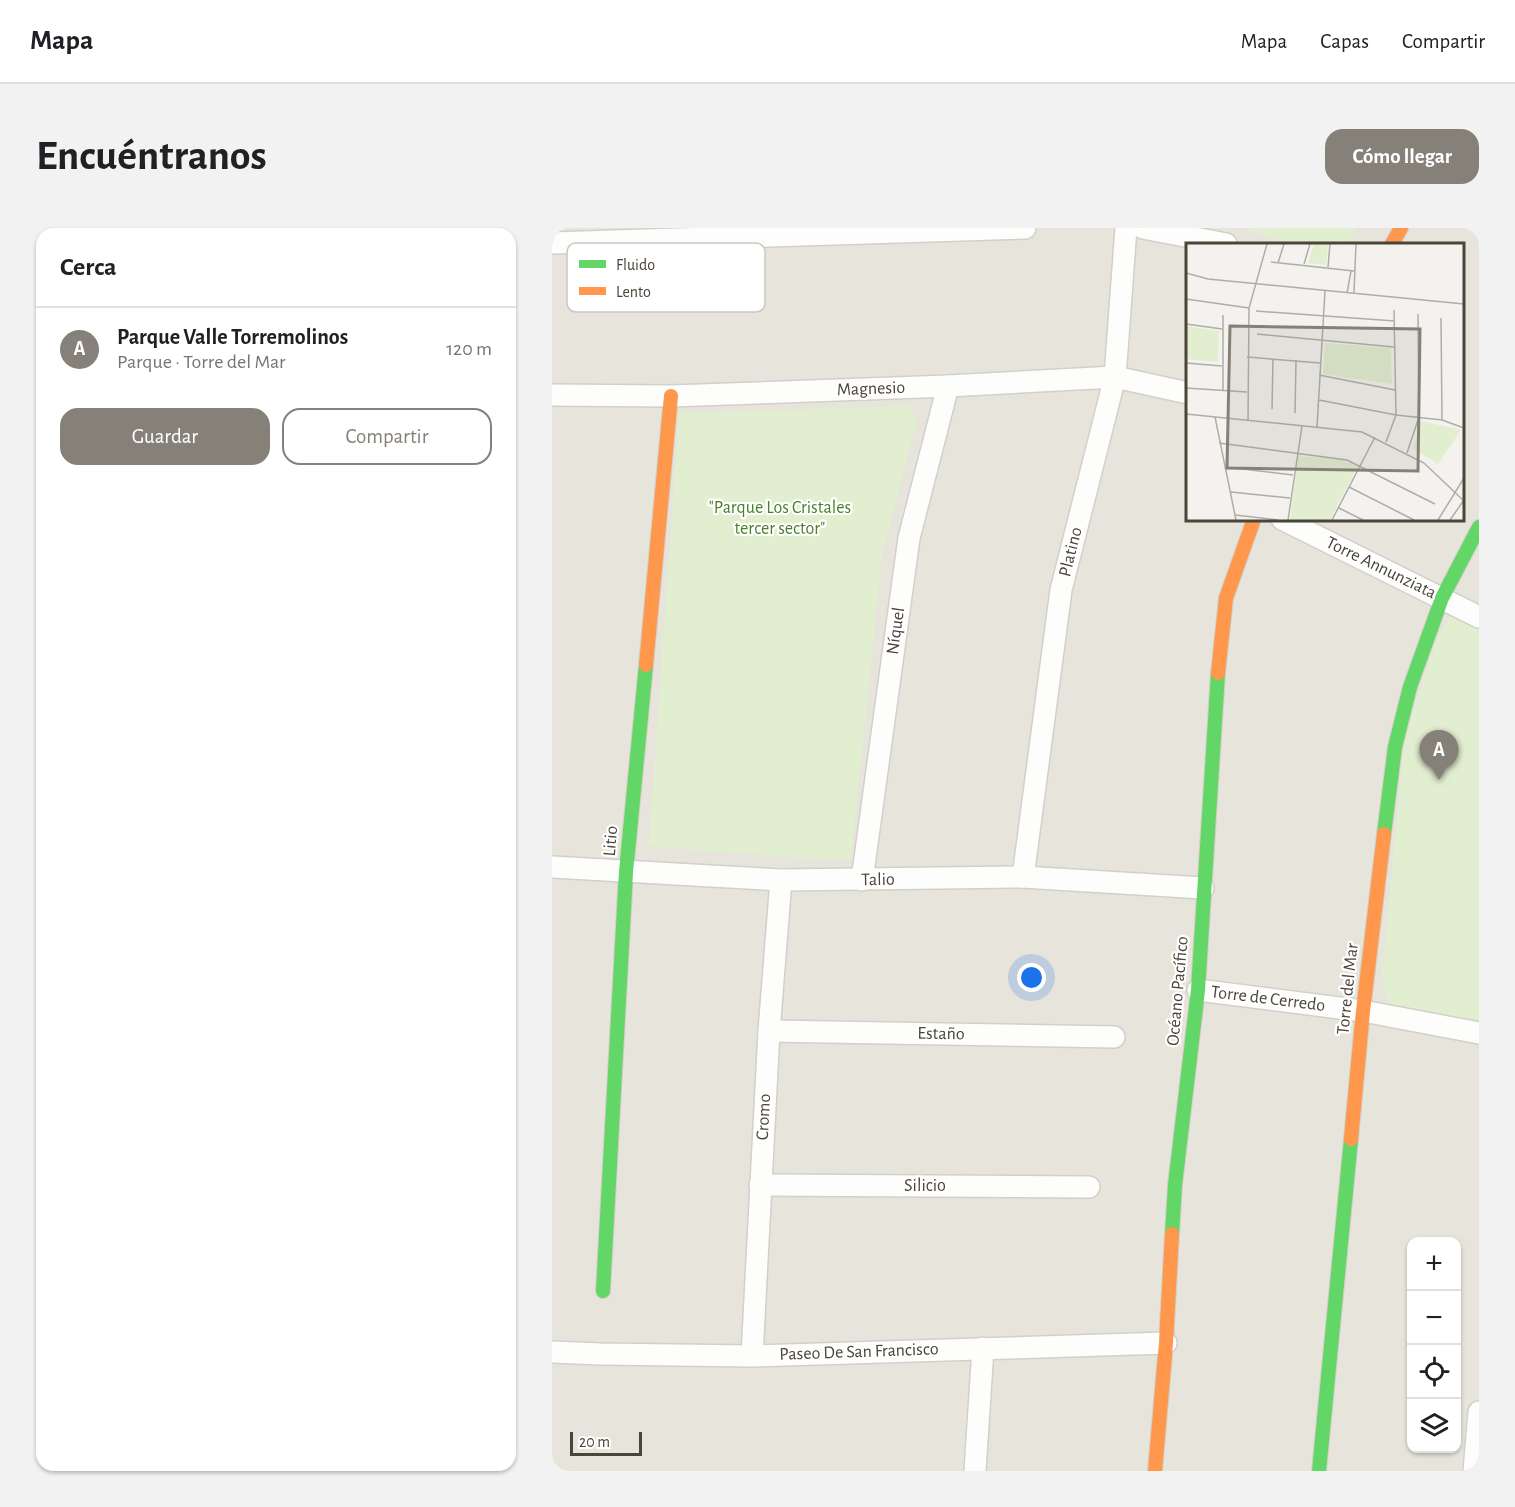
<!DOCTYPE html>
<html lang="es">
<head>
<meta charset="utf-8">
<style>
	body { margin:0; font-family:"Alegreya Sans",sans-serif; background:#f2f2f2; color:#202124 }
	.controls { position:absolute; right:18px; bottom:18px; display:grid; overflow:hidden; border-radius:12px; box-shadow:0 2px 4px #0004 }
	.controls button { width:54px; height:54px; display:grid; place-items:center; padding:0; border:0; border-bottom:2px solid #e0e0e0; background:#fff; color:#202124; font:30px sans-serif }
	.scale { position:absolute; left:18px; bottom:15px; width:72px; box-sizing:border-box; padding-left:6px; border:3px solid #4b4439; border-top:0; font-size:16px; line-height:21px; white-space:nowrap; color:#4b4439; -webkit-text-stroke:4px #fff; paint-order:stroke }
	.you { position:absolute; left:480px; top:750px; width:21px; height:21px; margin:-15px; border:4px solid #fff; border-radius:50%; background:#1a73e8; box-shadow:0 0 0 9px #1a73e833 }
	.badge { display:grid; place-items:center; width:39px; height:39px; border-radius:50%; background:#868178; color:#fff; font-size:20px; font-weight:700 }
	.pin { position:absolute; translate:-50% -50px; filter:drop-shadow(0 2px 3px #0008) }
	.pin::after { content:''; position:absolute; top:32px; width:21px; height:18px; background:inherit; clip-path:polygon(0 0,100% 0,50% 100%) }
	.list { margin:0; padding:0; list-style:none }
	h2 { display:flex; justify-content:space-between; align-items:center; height:78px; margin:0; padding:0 24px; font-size:26px }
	h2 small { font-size:20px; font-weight:400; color:#757577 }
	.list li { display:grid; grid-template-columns:39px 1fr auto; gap:18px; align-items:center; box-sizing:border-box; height:84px; padding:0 24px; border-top:2px solid #e0e0e0 }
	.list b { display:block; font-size:22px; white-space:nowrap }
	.list p { margin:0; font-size:20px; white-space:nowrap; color:#757577 }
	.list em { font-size:20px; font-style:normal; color:#757577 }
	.actions { display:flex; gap:12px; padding:18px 24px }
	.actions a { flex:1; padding:14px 0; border:2px solid #868178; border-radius:18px; text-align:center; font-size:21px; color:#868178 }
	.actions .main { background:#868178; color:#fff }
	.icon { flex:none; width:33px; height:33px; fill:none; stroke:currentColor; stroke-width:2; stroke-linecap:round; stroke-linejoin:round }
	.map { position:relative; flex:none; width:927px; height:1243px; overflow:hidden; border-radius:18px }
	header { display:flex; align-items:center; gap:36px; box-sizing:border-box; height:84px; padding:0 30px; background:#fff; border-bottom:2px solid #e0e0e0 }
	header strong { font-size:28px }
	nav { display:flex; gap:33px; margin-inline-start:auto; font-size:21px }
	.intro { display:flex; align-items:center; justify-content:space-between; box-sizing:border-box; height:144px; padding:0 36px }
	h1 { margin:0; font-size:42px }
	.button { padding:15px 27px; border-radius:18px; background:#868178; color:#fff; font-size:21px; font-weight:700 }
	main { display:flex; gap:36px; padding:0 36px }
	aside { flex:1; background:#fff; border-radius:18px; box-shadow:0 2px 4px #0004 }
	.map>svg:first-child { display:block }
	.residential { fill:#e7e4dc; fill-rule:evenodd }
	.green { fill:#e1eecf }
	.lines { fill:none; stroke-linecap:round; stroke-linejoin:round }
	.street-casing { stroke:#d2d0cb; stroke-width:24 }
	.fast-casing { stroke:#d3cfc5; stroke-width:16 }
	.slow-casing { stroke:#d3cfc5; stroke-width:16 }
	.street { stroke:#fdfdfc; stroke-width:21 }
	.fast { stroke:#63d668; stroke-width:14 }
	.slow { stroke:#ff974d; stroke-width:14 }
	.labels { text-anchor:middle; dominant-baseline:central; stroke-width:4.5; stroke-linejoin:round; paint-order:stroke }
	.street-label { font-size:18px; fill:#4b4439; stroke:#fff }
	.park-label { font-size:18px; fill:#4a7f2a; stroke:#fff }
	.inset-road { fill:none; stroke:#b0aca6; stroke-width:1.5 }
	.view { fill:#868178; fill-opacity:0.15; stroke:#868178; stroke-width:3 }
	.inset-edge { fill:none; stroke:#4b4439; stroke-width:3 }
	.key { fill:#fff; stroke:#c9c7c4; stroke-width:1.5 }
	.key-label { font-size:16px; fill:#4b4439 }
</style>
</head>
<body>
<header>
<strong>Mapa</strong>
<nav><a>Mapa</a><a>Capas</a><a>Compartir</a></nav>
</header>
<div class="intro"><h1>Encuéntranos</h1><a class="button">Cómo llegar</a></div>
<main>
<aside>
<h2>Cerca<small></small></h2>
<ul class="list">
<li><span class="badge">A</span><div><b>Parque Valle Torremolinos</b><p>Parque · Torre del Mar</p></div><em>120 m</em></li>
</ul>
<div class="actions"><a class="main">Guardar</a><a>Compartir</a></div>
</aside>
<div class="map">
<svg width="927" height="1243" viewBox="0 0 927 1243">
	<rect width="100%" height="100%" fill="#f4f2ee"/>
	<path class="residential" d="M0,0H927V1243H0ZM636,16H910V291H636ZM860,1014H904V1220H860Z"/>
	<g class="green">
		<polygon points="692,0 805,0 797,16 735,16"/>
		<polygon points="358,178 365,192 330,325 299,631 232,629 97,618 127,185"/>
		<polygon points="900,387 927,400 927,797 837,781 830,747 853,507 886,408"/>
	</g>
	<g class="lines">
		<defs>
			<g id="street">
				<polyline points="591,0 674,16"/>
				<polyline points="0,15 473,0"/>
				<polyline points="0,167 119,168 396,158 563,149 636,165"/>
				<polyline points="730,291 927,389"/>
				<polyline points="0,639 229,652 471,649 651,660"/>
				<polyline points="471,649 509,362 563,149 574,0"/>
				<polyline points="310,652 357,310 396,158"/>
				<polyline points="646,762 811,783 927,805"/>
				<polyline points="217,803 562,809"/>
				<polyline points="208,957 537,959"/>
				<polyline points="0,1124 49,1126 200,1128 614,1115"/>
				<polyline points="200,1128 217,803 229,652"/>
				<polyline points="423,1243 431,1120"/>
				<polyline points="922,1243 927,1184"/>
			</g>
			<g id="fast">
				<polyline points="832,606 843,519 858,459 890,370 927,299"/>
				<polyline points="620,1006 623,957 646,762 666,445"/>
				<polyline points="51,1063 74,644 94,437"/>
				<polyline points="767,1243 799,911"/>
			</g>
			<g id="slow">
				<polyline points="840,16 849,0"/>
				<polyline points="94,437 119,168"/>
				<polyline points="666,445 674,370 702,291"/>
				<polyline points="799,911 811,783 832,606"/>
				<polyline points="603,1243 614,1115 620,1006"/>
			</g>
		</defs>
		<use href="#street" class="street-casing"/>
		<use href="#fast" class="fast-casing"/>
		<use href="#slow" class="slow-casing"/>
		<use href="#street" class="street"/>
		<use href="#fast" class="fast"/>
		<use href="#slow" class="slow"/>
	</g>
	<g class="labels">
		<g class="street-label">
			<text transform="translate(319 161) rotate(-2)">Magnesio</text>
			<text transform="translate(519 324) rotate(-76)">Platino</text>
			<text transform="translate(829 340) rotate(26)">Torre Annunziata</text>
			<text transform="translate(344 403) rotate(-82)">Níquel</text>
			<text transform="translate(59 613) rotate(-85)">Litio</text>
			<text transform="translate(326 652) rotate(-1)">Talio</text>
			<text transform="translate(796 761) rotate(-84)">Torre del Mar</text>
			<text transform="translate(626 763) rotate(-85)">Océano Pacífico</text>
			<text transform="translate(716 771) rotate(7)">Torre de Cerredo</text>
			<text transform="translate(389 806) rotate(1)">Estaño</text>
			<text transform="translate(212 889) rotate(-87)">Cromo</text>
			<text x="373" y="958">Silicio</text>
			<text transform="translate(307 1124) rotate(-2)">Paseo De San Francisco</text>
		</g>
		<g class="park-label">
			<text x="228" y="280">"Parque Los Cristales<tspan x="228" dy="21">tercer sector"</tspan></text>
		</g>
	</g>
	<g transform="translate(634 15)">
		<rect width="278" height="278" fill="#f4f2ee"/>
		<path d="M128,1H142L140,22L122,20ZM0,83L33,88L32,119L0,116ZM139,100L205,105L206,141L137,131ZM235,178L275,187L252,221L227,206ZM112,213L154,216L172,223L144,277H104Z" fill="#e1eecf"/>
		<path class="inset-road" d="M85,19L168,28M92,20L98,1M118,21L124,1M142,24L144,1M0,30L22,36L278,61M161,50L165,28M168,50L170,1M0,56L63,65M70,68L209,78M255,75L256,177M0,81L36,86M71,91L208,104M61,114L134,120M0,120L36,123M133,132L209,147M0,145L61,149M37,147V72M133,157L210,172L256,177L278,185M86,166L87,116M109,170L110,117M0,171L176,189L238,220L278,258M29,174L50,277M62,178L63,65L81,1M131,184L139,48M200,199L210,172L208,67M33,200L161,217L249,261M221,210L233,174L232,71M40,224L107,232M163,244L228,277M45,249L104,255M153,265L177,277M49,272L92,277M102,277L116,183M146,277L189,194M252,277L278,235M264,277L278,257"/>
		<path class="view" d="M44,83L234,86L232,228L41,225Z"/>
		<rect width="278" height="278" class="inset-edge"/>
	</g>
	<rect x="15" y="15" width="198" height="69" rx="9" class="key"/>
	<rect x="27" y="32" width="27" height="8" fill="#63d668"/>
	<rect x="27" y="59" width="27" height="8" fill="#ff974d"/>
	<g class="key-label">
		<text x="64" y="42">Fluido</text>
		<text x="64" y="69">Lento</text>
	</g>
</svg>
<div class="controls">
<button>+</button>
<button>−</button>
<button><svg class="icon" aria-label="locate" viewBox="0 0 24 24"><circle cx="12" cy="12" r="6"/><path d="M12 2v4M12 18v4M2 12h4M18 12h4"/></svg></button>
<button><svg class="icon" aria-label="layers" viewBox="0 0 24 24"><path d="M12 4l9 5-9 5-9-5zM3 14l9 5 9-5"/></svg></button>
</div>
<div class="scale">20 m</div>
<div class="you"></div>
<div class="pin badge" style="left:887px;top:552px">A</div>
</div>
</main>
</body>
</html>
